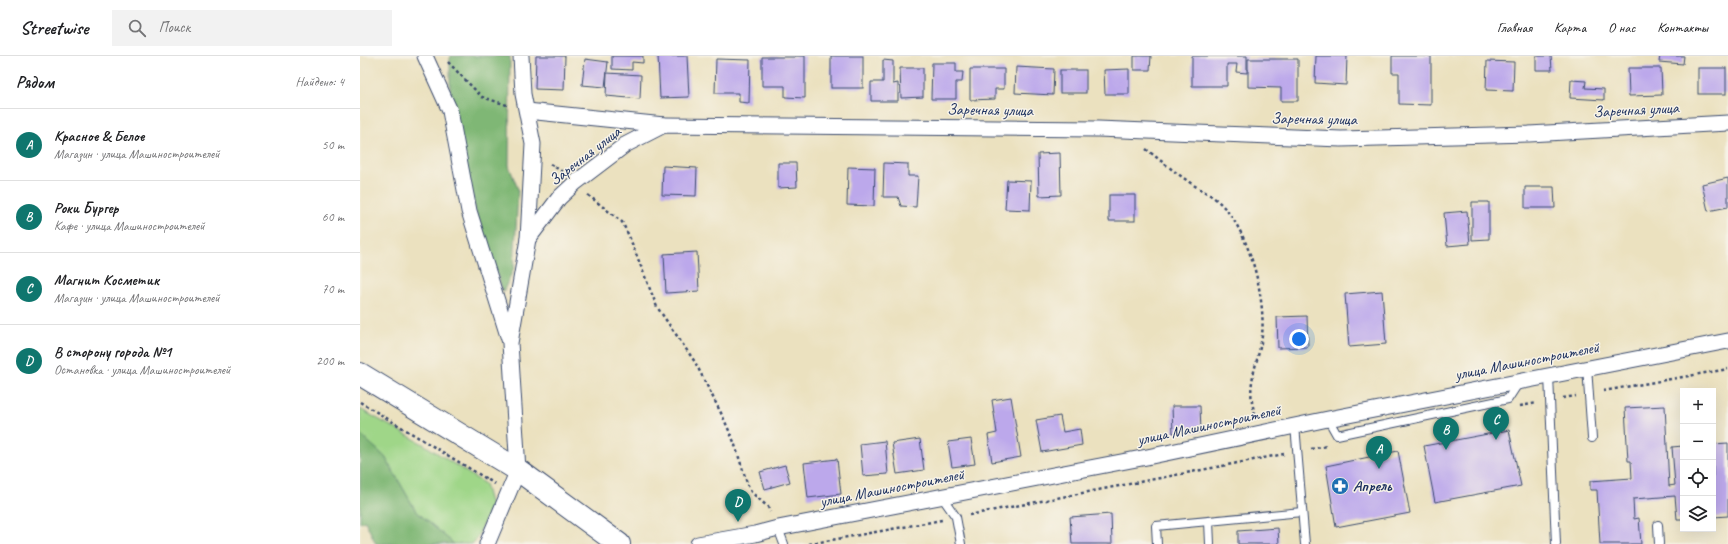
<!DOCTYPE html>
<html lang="ru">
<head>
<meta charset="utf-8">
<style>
	body { margin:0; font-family:Caveat,sans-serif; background:#f2f2f2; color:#202124 }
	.controls { position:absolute; right:12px; bottom:12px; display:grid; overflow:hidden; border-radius:0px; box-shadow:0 4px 16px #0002 }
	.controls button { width:36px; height:36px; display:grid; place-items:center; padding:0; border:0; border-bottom:1px solid #e0e0e0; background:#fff; color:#202124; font:20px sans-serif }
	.you { position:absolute; left:939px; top:283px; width:14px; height:14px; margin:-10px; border:3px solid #fff; border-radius:50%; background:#1a73e8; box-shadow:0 0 0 6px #1a73e833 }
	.badge { display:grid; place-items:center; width:26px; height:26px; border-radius:50%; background:#0f766e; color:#fff; font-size:13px; font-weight:700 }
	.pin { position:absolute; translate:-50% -33px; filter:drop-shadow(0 1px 2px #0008) }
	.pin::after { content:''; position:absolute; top:21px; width:14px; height:12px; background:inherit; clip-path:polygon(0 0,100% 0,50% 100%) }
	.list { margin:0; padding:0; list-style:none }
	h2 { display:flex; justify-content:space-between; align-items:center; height:52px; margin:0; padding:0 16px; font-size:17px }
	h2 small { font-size:13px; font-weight:400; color:#757577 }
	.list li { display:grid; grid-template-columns:26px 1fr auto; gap:12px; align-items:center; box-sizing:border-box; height:72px; padding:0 16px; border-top:1px solid #e0e0e0 }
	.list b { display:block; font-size:15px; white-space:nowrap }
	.list p { margin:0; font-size:13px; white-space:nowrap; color:#757577 }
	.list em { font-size:13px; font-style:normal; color:#757577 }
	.icon { flex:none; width:22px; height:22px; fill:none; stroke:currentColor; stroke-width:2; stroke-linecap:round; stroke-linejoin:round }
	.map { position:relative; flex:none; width:1368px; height:488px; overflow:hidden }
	header { display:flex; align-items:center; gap:24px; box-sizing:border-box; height:56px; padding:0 20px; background:#fff; border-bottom:1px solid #e0e0e0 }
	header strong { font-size:19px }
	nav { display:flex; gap:22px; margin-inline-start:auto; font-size:14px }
	.search { width:280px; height:36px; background:#f2f2f2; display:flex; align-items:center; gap:10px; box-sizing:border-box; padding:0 14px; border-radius:0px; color:#757577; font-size:15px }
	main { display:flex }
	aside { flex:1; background:#fff }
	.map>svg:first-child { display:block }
	.green { fill:#9fd688; stroke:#5d8273 }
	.forest { fill:#7fb774; stroke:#4d7369 }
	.building { fill:#bca8eb }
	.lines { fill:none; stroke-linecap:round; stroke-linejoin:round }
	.lane-casing { stroke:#3a4a6d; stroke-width:10 }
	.street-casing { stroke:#3a4a6d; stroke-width:17 }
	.secondary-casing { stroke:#3a4a6d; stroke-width:24 }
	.path { stroke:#3a4a6d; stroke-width:2.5; stroke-dasharray:3 3; stroke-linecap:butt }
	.lane { stroke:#fff; stroke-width:8 }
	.street { stroke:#fff; stroke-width:15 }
	.secondary { stroke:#fff; stroke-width:22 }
	.labels { text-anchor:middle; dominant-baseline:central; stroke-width:3; stroke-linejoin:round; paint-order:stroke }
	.street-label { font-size:16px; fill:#1b2f5e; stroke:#f7f3e8 }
	.poi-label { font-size:16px; font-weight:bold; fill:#1b2f5e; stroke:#f7f3e8; text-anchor:start }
</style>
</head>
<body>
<header>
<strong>Streetwise</strong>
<div class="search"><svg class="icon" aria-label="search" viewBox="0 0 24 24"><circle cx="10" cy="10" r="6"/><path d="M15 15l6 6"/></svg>Поиск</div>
<nav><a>Главная</a><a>Карта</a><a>О нас</a><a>Контакты</a></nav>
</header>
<main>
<aside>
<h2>Рядом<small>Найдено: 4</small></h2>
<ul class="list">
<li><span class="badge">A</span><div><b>Красное &amp; Белое</b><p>Магазин · улица Машиностроителей</p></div><em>50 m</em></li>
<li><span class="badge">B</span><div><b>Роки Бургер</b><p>Кафе · улица Машиностроителей</p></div><em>60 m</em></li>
<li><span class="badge">C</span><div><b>Магнит Косметик</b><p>Магазин · улица Машиностроителей</p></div><em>70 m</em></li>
<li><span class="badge">D</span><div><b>В сторону города №1</b><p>Остановка · улица Машиностроителей</p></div><em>200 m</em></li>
</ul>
</aside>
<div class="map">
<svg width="1368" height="488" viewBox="0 0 1368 488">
	<rect width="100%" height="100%" fill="#f7f3e8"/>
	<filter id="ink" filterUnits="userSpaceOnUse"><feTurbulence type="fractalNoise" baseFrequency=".025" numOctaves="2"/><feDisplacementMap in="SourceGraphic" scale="8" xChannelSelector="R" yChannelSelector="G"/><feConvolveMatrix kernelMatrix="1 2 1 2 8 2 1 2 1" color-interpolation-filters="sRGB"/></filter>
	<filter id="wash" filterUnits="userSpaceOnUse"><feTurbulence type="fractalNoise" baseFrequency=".012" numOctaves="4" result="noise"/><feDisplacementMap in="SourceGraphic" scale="16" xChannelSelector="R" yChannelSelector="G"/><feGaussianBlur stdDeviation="0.9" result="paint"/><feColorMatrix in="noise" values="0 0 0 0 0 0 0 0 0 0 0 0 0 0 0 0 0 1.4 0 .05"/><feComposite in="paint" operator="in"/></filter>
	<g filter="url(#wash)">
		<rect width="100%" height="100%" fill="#ebe1bf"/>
		<polygon class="green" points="0,353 63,388 125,428 131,450 118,480 112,488 94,488 56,455 25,401 0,378"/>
		<g class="forest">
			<polygon points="90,0 150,0 149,110 158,133 154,212 143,236 116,157 90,37"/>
			<polygon points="0,378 25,401 56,455 94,488 16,488 5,465 0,467"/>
		</g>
		<g id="blocks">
			<g class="building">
				<polygon points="176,0 205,0 204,34 175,33"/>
				<polygon points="252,0 283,0 283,7 272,6 272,14 252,13"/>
				<polygon points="298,0 327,0 329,41 300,42"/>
				<polygon points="435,0 445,0 445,42 425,41 425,30 402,30 402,1 435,1"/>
				<rect x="471" y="0" width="32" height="32"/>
				<polygon points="774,0 791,0 790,14 774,14"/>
				<polygon points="832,0 887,0 887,17 876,16 877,8 867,8 867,30 832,30"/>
				<polygon points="956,0 987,0 986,29 955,27"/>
				<polygon points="1032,0 1071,0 1071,49 1039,48 1039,17 1032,17"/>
				<polygon points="1176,0 1191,0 1192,14 1176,14"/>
				<polygon points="1300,0 1324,0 1323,8 1299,6"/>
				<polygon points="225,3 248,6 245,31 222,29"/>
				<polygon points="356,3 390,4 389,47 379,46 379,37 355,37"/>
				<polygon points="888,3 938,3 938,45 921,45 921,32 888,31"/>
				<polygon points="523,4 533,5 533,28 538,27 538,45 511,45 511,26 523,26"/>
				<polygon points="1127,5 1154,6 1153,35 1126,34"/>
				<polygon points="572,7 596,7 596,16 603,16 602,26 596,26 596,43 571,43"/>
				<polygon points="656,11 694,13 693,39 655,37"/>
				<polygon points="540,12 563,12 563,41 541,42"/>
				<polygon points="1268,12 1301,12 1302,39 1269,40"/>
				<rect x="1338" y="12" width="28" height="26"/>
				<polygon points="610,13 644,13 644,33 635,33 635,43 610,44"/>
				<polygon points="769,13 769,38 745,38 744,14"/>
				<rect x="700" y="14" width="26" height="23"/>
				<polygon points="247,17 281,19 280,43 246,40"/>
				<polygon points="1211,24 1226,25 1225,32 1244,33 1244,44 1210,42"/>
				<polygon points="700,97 701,139 679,140 678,98"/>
				<polygon points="418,107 436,107 437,131 418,132"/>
				<polygon points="524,107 548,108 548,120 558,120 556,151 541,150 538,141 523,141"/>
				<polygon points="303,110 337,112 336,140 302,139"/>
				<polygon points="488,111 515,112 514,150 487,149"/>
				<polygon points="1368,122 1368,151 1348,155 1342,128"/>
				<polygon points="647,124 671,125 670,154 645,153"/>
				<polygon points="1165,131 1194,131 1195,152 1165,152"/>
				<rect x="749" y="139" width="26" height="26"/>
				<polygon points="1112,146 1129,146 1129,183 1112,184"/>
				<polygon points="1107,155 1110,188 1087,190 1084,157"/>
				<polygon points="337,196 339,235 306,237 304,198"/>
				<polygon points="1022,235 1026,288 989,291 985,238"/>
				<polygon points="947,260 948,291 918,292 917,261"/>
				<polygon points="651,341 661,401 632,406 628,379 637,377 632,344"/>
				<polygon points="812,350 840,350 841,376 813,377"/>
				<polygon points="1305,350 1309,430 1315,429 1312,391 1323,390 1323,463 1317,463 1315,440 1273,443 1274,463 1279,462 1281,488 1240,488 1237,434 1230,434 1230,425 1272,422 1271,405 1268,405 1265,352"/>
				<polygon points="700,360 703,376 720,373 722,389 682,396 676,364"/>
				<polygon points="1149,374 1161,430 1075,446 1064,390"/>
				<polygon points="560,383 564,414 537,418 532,387"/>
				<polygon points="611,383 615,408 592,411 588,386"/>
				<polygon points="525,385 528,418 503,420 500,388"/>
				<polygon points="1368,387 1368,460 1353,461 1353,388"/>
				<polygon points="1038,395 1050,457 976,471 966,410"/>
				<polygon points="477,403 481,438 448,442 444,407"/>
				<polygon points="425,409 430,426 405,433 400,416"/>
				<polygon points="751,458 752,488 712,488 710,461"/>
				<polygon points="918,472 919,488 878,488 878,475"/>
			</g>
		</g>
	</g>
	<g filter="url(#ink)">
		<use href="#blocks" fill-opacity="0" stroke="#3a4a6d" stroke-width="1"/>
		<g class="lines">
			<defs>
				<g id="lane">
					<polyline points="1227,311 1232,382"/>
					<polyline points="1189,319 1196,488"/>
					<polyline points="968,363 977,379 1148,343 1159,326"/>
					<polyline points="935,369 945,488"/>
					<polyline points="582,441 596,461 601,488"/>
					<polyline points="849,465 850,488"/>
					<polyline points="1298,469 1299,488"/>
					<polyline points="418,472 424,488"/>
					<polyline points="797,488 796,470 942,456"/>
				</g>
				<g id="street">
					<polyline points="65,0 90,55 109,155 149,283"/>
					<polyline points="161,0 163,38 173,88 168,183"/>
					<polyline points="167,55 304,69"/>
					<polyline points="127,488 158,414 150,287 168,183 199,142 215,127 265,89 304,69 738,73 981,83 1169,78 1368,67"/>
					<polyline points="338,488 395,478 418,472 787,401 968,363 1368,285"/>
				</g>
				<polyline id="secondary" points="0,318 158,414 259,488"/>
			</defs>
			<use href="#lane" class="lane-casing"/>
			<use href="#street" class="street-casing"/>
			<use href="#secondary" class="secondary-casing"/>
			<g class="path">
				<polyline points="88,6 122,41 147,49"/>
				<path d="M786,93C801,105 816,117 832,128C839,133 846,136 853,141C888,167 906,238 902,280C898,310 884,330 896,360"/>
				<polyline points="190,108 203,116"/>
				<polyline points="228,139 262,166 269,180 297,251 335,306 363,361 374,386 387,427 391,436 408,451 410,456"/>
				<polyline points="1243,335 1368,313"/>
				<polyline points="1203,342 1216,340"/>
				<polyline points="0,346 135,428"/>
				<polyline points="1160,350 1177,347"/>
				<polyline points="951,393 967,390"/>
				<polyline points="609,459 924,398"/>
				<polyline points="449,488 582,464"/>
			</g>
			<use href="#lane" class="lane"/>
			<use href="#street" class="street"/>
			<use href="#secondary" class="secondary"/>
		</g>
	</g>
	<defs>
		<symbol id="pharmacy-disc" viewBox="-11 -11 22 22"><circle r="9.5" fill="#1f6fb2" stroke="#f7f3e8"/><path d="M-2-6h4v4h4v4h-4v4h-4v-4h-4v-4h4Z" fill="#fff"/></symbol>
	</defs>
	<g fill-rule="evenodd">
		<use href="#pharmacy-disc" x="970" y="420" width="20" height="20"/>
	</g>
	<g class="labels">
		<g class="street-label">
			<text transform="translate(630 54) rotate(1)">Заречная улица</text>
			<text transform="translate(1276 54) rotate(-3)">Заречная улица</text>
			<text transform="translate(954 63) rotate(1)">Заречная улица</text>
			<text transform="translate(225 100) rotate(-38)">Заречная улица</text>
			<text transform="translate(1167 305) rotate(-11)">улица Машиностроителей</text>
			<text transform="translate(849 369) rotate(-12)">улица Машиностроителей</text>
			<text transform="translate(532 432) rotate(-11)">улица Машиностроителей</text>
		</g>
		<g class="poi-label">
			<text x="993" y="430">Апрель</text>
		</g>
	</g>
</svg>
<div class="controls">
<button>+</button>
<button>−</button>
<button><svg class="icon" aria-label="locate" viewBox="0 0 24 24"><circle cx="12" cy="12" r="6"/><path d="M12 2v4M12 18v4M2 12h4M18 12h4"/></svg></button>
<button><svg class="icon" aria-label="layers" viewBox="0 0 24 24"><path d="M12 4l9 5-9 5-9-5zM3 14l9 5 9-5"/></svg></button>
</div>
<div class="you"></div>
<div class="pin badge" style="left:1019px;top:413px">A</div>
<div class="pin badge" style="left:1086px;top:394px">B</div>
<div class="pin badge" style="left:1136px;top:384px">C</div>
<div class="pin badge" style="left:378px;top:466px">D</div>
</div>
</main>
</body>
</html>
